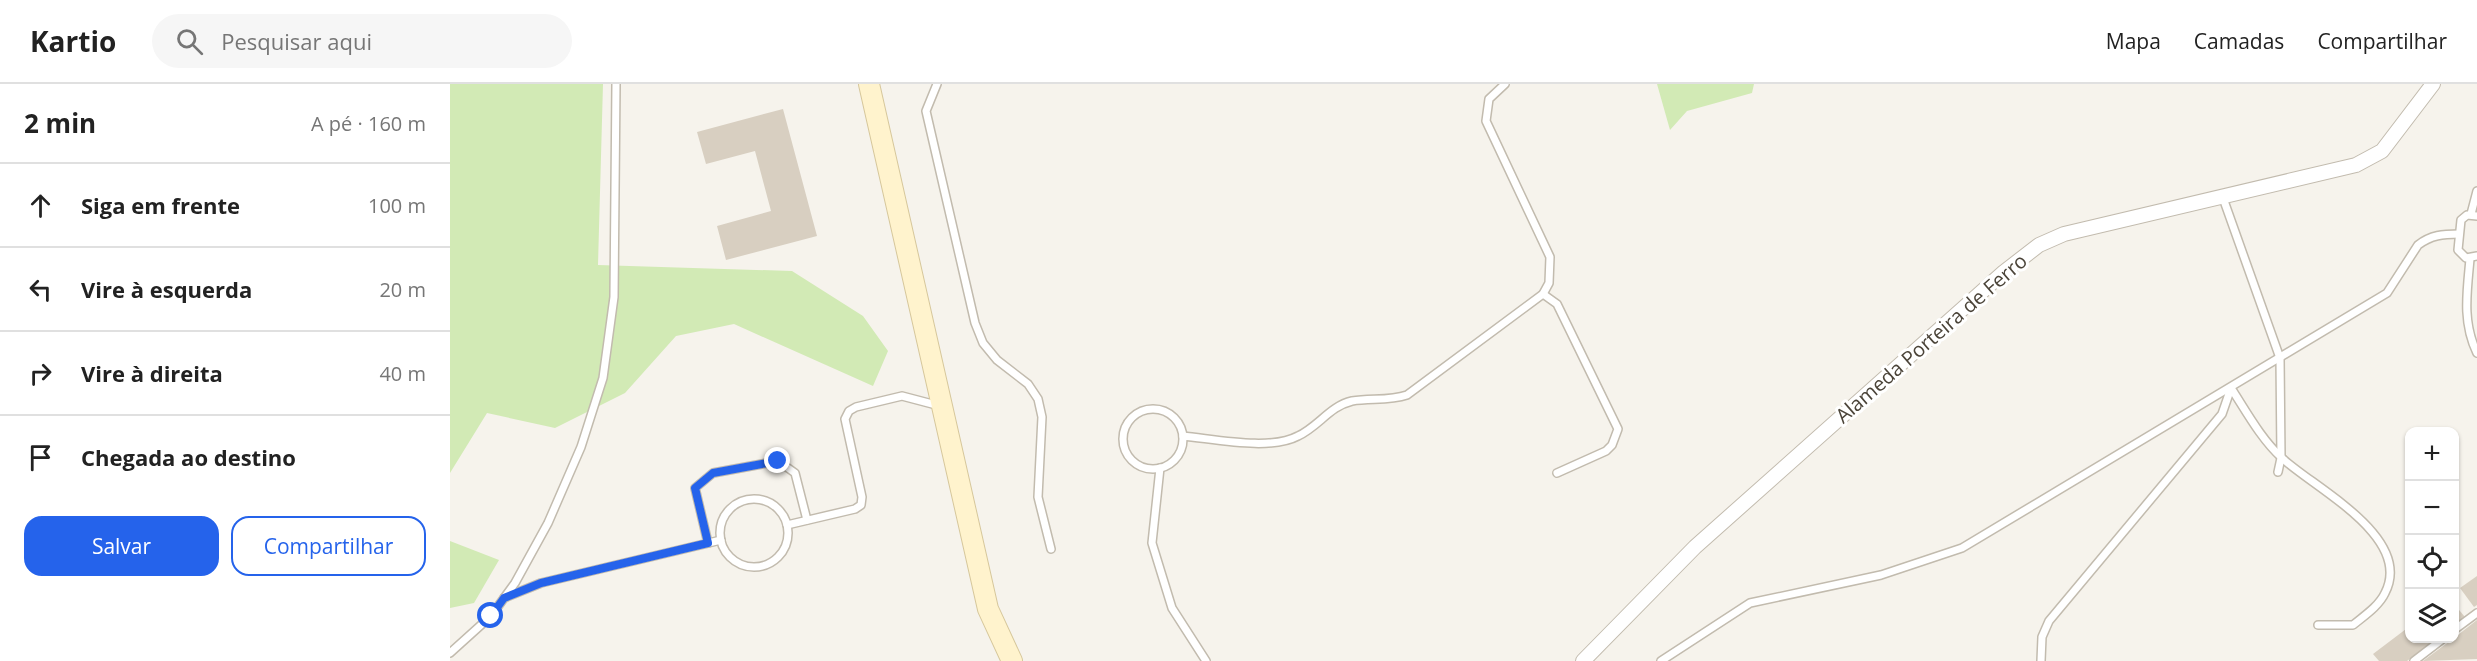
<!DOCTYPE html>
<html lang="pt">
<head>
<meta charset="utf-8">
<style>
	body { margin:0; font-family:"Open Sans",sans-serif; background:#f6f6f6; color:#222 }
	.controls { position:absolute; right:18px; bottom:18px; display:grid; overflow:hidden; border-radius:12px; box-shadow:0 2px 4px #0004 }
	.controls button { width:54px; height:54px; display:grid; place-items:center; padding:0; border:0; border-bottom:2px solid #e0e0e0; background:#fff; color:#222; font:30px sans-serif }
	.stop { position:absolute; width:18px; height:18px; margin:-14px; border:4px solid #2563eb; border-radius:50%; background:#fff }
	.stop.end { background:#2563eb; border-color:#fff; box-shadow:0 2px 6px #0008 }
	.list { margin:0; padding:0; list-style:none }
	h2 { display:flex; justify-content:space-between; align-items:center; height:78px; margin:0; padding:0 24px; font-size:26px }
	h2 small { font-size:20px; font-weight:400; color:#767676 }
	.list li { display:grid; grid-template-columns:39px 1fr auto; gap:18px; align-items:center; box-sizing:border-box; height:84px; padding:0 24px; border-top:2px solid #e0e0e0 }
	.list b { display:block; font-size:22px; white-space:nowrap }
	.list em { font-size:20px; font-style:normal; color:#767676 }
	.actions { display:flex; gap:12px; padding:18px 24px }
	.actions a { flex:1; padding:14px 0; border:2px solid #2563eb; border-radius:18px; text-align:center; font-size:21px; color:#2563eb }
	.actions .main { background:#2563eb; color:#fff }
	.icon { flex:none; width:33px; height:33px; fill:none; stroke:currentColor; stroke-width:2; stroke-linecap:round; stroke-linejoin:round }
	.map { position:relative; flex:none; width:2027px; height:577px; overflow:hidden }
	header { display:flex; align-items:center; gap:36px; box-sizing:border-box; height:84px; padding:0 30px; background:#fff; border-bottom:2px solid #e0e0e0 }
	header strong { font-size:28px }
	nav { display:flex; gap:33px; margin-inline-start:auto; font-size:21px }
	.search { width:420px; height:54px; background:#f6f6f6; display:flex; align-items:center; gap:15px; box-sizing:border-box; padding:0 21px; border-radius:33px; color:#767676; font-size:22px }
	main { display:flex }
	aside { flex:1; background:#fff }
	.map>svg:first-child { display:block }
	.green { fill:#d2eab5 }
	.building { fill:#d8cfc1 }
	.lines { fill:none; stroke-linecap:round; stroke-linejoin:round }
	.lane-casing { stroke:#c2bbae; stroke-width:10 }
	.street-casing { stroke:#c2bbae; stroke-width:16 }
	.secondary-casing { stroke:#d6c79b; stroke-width:22 }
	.lane { stroke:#fff; stroke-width:7 }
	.street { stroke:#fff; stroke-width:14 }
	.secondary { stroke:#fff3cd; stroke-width:20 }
	.route { stroke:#2563eb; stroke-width:8 }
	.labels { text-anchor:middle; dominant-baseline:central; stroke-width:6; stroke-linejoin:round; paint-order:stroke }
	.street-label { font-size:20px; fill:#4b4439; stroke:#fff }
</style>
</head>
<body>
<header>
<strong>Kartio</strong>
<div class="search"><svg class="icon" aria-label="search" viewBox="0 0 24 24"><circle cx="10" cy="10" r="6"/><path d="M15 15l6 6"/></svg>Pesquisar aqui</div>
<nav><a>Mapa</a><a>Camadas</a><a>Compartilhar</a></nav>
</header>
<main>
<aside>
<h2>2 min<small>A pé · 160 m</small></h2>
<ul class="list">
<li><svg class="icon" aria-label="ahead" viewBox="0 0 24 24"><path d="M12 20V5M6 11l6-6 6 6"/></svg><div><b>Siga em frente</b></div><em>100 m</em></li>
<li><svg class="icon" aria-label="left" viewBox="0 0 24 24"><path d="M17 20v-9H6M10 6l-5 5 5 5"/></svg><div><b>Vire à esquerda</b></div><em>20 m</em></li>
<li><svg class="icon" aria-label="right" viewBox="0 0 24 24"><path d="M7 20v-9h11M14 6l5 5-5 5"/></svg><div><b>Vire à direita</b></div><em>40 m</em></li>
<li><svg class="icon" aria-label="arrive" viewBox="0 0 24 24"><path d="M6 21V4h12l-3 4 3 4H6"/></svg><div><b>Chegada ao destino</b></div></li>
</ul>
<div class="actions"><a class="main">Salvar</a><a>Compartilhar</a></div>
</aside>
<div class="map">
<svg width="2027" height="577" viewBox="0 0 2027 577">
	<rect width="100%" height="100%" fill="#f6f3ec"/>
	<g class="green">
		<polygon points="0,0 153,0 148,181 342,187 413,232 438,267 423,302 284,240 226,252 175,309 105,344 37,329 0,389"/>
		<polygon points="1207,0 1304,0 1302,9 1237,27 1220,46"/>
		<polygon points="0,457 49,476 24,519 0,524"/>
	</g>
	<g class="building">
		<polygon points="333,25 367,152 276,176 267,142 321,127 305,67 256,80 247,48"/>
		<polygon points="2027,492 2027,521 2024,523 2010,504"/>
		<polygon points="2004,520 2015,533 2004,541"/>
		<polygon points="2027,536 2027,575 1973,577 2004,554"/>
		<polygon points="1960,542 1960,554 1987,554 1957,577 1929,577 1923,570"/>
	</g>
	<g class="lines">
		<defs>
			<g id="lane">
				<polyline points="487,0 476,27 525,239 533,259 547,276 578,300 588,315 592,333 588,413 601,465"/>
				<polyline points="1773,114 1830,274 1831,374 1828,388"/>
				<polyline points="2021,130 2027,107"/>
				<polyline points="2027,132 2017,131 2011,136 2008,166 2016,174 2027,172"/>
				<path d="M2020,175C2017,208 2012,238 2027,269"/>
				<polyline points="1093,210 1107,220 1168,345 1162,361 1156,367 1107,389"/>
				<path d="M1781,304C1796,327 1811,355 1832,374C1864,404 1964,453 1935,509C1929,522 1914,532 1903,541H1868"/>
				<circle cx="703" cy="355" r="30"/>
				<path d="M733,352C765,355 820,367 848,352C868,343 880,322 902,317C921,314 939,317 957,311L1093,210L1099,199L1100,173L1036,37L1039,15L1055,0"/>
				<polyline points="710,384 702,459 722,524 756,577"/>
				<circle cx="304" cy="449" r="34"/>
				<polyline points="337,441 405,425 411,421 412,413 395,335 399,327 406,323 452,312 490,322"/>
				<polyline points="258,459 245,404 263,389 328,377 345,389 357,436"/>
				<polyline points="54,514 91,499 271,456"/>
				<polyline points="2004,546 2027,529"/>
				<polyline points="0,569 41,532 65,499 98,439 131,363 153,294 164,213 166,0"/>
				<path d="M1211,577L1300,519L1431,491L1512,464L1937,209L1968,161C1981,151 1993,150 2009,150"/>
				<polyline points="1591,577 1592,553 1599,537 1772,330 1781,304"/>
				<polyline points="1964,577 1994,554"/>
			</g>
			<polyline id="street" points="1133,577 1245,463 1554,188 1589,161 1614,150 1906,81 1932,67 1983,0"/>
			<polyline id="secondary" points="419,0 538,525 562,577"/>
		</defs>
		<use href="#lane" class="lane-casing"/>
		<use href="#street" class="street-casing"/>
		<use href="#secondary" class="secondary-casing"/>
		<use href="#lane" class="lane"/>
		<use href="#street" class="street"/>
		<use href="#secondary" class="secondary"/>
	</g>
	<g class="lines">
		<polyline class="route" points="41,532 54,514 91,499 258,459 245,404 263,389 328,377"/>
	</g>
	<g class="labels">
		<g class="street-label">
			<text transform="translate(1481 254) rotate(-41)">Alameda Porteira de Ferro</text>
		</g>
	</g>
</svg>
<div class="controls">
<button>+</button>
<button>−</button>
<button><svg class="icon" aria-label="locate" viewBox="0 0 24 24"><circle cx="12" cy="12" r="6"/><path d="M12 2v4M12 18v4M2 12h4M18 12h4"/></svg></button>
<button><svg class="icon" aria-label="layers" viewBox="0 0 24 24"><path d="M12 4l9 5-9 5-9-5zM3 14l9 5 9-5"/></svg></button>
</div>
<div class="stop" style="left:41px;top:532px"></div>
<div class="stop end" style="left:328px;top:377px"></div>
</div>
</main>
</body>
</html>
